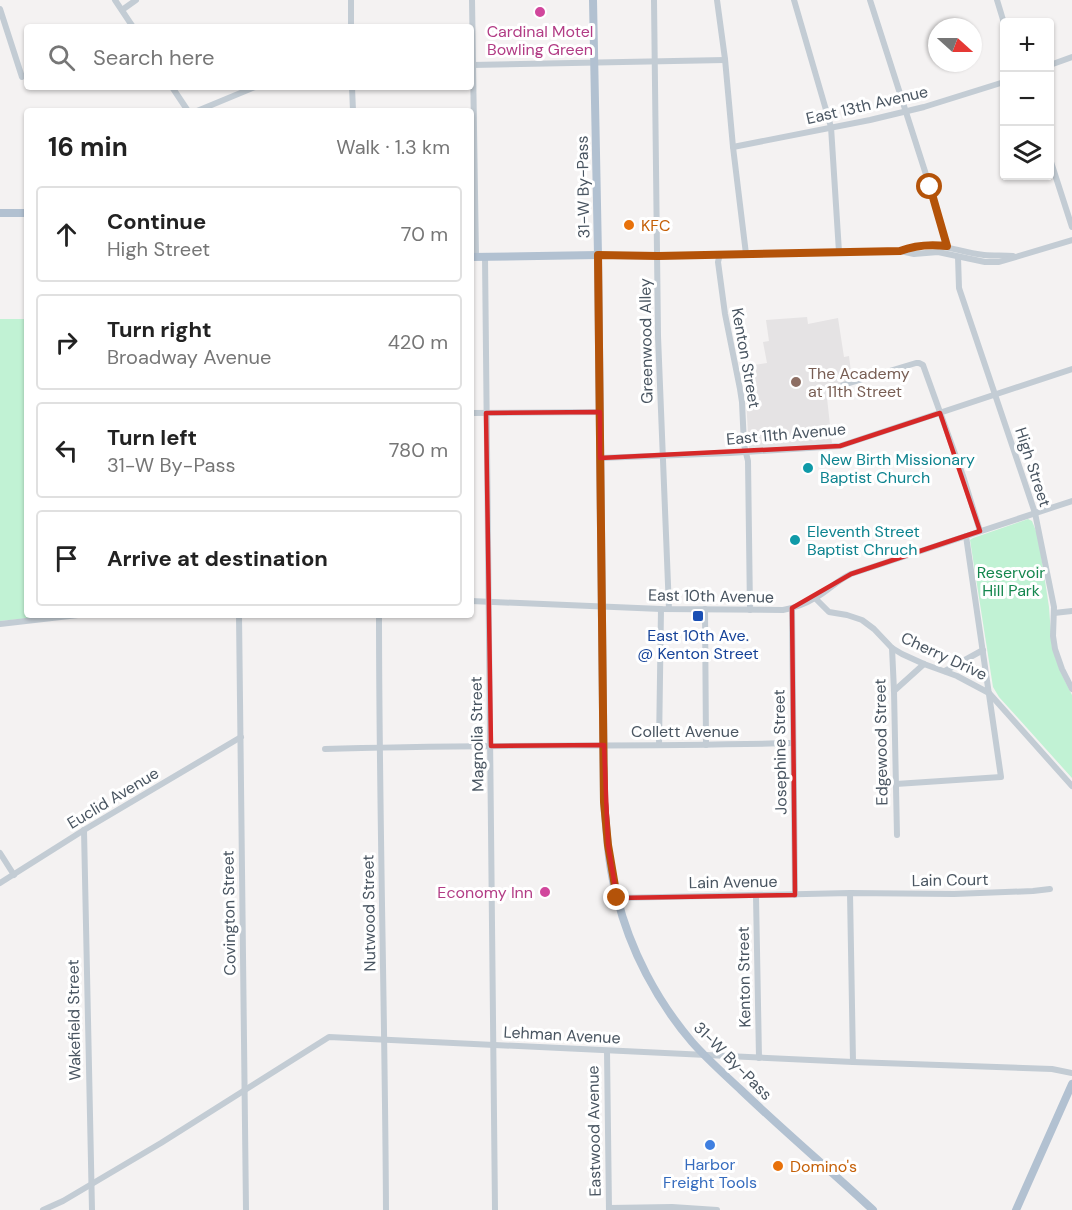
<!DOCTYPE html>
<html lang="en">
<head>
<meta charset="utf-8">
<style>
	body { margin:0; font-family:"DM Sans",sans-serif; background:#f6f6f6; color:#222 }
	.controls { position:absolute; right:18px; top:18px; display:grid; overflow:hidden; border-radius:6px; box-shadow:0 2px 4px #0004 }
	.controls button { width:54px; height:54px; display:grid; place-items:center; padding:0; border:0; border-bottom:2px solid #e0e0e0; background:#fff; color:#222; font:30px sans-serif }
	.compass { position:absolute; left:928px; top:18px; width:54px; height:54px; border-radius:50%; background:#fff; box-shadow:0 2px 4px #0004; rotate:111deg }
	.stop { position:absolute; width:18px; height:18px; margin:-14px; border:4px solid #b45309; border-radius:50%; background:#fff }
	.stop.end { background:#b45309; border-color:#fff; box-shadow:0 2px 6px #0008 }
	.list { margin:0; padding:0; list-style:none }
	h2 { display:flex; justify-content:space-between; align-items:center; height:78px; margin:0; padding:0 24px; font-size:26px }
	h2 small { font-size:20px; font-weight:400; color:#767676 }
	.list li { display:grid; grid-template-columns:39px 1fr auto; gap:18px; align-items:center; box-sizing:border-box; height:96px; margin:0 12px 12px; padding:0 12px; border:2px solid #e0e0e0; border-radius:6px }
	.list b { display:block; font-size:22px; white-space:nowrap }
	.list p { margin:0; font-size:20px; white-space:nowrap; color:#767676 }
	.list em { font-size:20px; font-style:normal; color:#767676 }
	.icon { flex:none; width:33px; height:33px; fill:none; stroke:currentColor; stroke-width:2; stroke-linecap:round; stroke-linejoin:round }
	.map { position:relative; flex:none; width:1072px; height:1210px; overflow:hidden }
	.search { position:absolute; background:#fff; box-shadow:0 2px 4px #0004; left:24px; top:24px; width:450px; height:66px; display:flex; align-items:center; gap:15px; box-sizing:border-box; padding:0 21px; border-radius:6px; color:#767676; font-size:22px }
	.panel { position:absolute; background:#fff; box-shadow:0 2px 4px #0004; left:24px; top:108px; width:450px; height:510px; border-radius:6px }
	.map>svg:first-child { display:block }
	.education { fill:#e5e3e4 }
	.green { fill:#c1f2d4 }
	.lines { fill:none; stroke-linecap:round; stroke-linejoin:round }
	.minor { stroke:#c3ccd4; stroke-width:6 }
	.major { stroke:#b2c1d1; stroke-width:8 }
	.route { stroke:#b45309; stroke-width:8 }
	.marked { fill:none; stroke:#d62828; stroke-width:4.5; stroke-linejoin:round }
	.hotel-dot { fill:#d1479c; stroke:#fff; stroke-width:2 }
	.food-dot { fill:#e8710a; stroke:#fff; stroke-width:2 }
	.education-dot { fill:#8d6e63; stroke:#fff; stroke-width:2 }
	.culture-dot { fill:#0f9aa8; stroke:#fff; stroke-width:2 }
	.transit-dot { fill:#1a4fb4; stroke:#fff; stroke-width:2 }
	.shop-dot { fill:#3f7fe0; stroke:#fff; stroke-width:2 }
	.labels { text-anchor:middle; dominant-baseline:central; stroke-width:6; stroke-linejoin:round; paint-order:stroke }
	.hotel-label { font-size:16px; fill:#b23c85; stroke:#fff }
	.street-label { font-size:16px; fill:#495561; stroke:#fff }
	.food-label { font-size:16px; fill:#c56008; stroke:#fff; text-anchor:start }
	.education-label { font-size:16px; fill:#785e54; stroke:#fff; text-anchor:start }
	.culture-label { font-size:16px; fill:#0d838f; stroke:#fff; text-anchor:start }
	.park-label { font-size:16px; fill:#15874e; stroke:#fff }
	.transit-label { font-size:16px; fill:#164399; stroke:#fff }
	.shop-label { font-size:16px; fill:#366cbe; stroke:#fff }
</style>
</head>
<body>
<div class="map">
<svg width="1072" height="1210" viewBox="0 0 1072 1210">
	<rect width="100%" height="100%" fill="#f4f2f2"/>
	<polygon class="education" points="807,317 808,324 838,318 844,357 849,356 852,380 826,389 832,443 749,449 745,383 740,367 767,363 763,342 769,341 766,320"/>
	<g class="green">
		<polygon points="0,319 27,319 27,615 62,615 0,621"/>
		<polygon points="1028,519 1032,521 1038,536 1043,568 1049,607 1052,648 1061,673 1072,695 1072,778 999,697 993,687 970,540 973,538"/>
	</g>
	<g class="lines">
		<g class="minor">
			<polyline points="115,0 133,27"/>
			<polyline points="351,0 351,27"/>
			<polyline points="472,0 476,257"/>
			<polyline points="654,0 658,336 669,609"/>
			<polyline points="717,0 725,59 733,147 746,254"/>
			<polyline points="794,0 831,127 839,252"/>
			<polyline points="870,0 930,187 947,246"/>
			<polyline points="997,0 1004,23"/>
			<polyline points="0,9 22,77"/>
			<polyline points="122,10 136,0"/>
			<polyline points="472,65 725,60"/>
			<polyline points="1050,65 1072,57"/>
			<polyline points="172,87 188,111"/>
			<polyline points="352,87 353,111"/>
			<polyline points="197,111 255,87"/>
			<polyline points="733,147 870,120 924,107 1004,82"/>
			<polyline points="1050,159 1072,227"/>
			<path d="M900,251C935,238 951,251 984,255C994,256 1004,255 1013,256"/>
			<polyline points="720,254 718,262 725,314 740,389 742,402 744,445 748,461 750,610"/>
			<polyline points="598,255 658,256 900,251 914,254 938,252 985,262 999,262 1072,240"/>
			<polyline points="485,257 495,1210"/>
			<polyline points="958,257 959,288 1035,513 1054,607 1053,636 1055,649 1062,669 1072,689"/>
			<polyline points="843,385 916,363 919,363 923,365 963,476 980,531"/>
			<polyline points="471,413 600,412"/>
			<polyline points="600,458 730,453 840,446 1072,369"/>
			<polyline points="815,598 829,612 847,615 862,620 874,629 892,648 902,654 924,664 957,676 989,693 1072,786"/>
			<path d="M471,601L661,609L783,610C794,608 805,604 815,598C828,591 836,581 851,574L1072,501"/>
			<polyline points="792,608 795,895"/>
			<polyline points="705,609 706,745"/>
			<polyline points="1054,613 1072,611"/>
			<polyline points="239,615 246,1210"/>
			<path d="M379,615C379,813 385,1012 386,1210"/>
			<polyline points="0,624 78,615"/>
			<polyline points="892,648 894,691 897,835"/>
			<polyline points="945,671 983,650"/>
			<polyline points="894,691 924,664"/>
			<polyline points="659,745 661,609"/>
			<path d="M325,749C481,744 637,747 793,743"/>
			<polyline points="896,784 1001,777 966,536"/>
			<polyline points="84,830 92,1210"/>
			<polyline points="0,853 14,875"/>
			<polyline points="0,883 84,830 241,737"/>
			<polyline points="850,893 853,1062"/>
			<polyline points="756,896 759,1058"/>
			<polyline points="617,898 850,893 954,894 1033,891 1050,889"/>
			<polyline points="607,1051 609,1210"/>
			<polyline points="609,1208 672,1207 717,1210"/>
			<polyline points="43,1210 63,1201 161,1143 329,1037 853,1062 1052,1069 1072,1073"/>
		</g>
		<g class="major">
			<path d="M593,0L598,255L604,802C607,834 608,866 617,897C630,950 657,1001 692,1042C707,1059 725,1075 741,1090C784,1131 830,1170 873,1210"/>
			<polyline points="0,213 27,213"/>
			<polyline points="471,257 598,255"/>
			<polyline points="1016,1210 1072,1084"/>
		</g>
	</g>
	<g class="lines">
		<path class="route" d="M617,898L608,845L604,802L598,255L658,256L900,251C915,245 930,244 947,246L930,187"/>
	</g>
	<path class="marked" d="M600,412V458L840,446L940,413L980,531L851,574L792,608L795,895L617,898L608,845L604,745L491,746L486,413Z"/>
	<g class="hotel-dot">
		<circle cx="540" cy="12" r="6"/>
		<circle cx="545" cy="892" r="6"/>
	</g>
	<g class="food-dot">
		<circle cx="629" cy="225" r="6"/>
		<circle cx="778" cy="1166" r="6"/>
	</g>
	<circle class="education-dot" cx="796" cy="382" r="6"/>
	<g class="culture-dot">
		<circle cx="808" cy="468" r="6"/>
		<circle cx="795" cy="540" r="6"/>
	</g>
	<rect class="transit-dot" x="692" y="610" width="12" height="12" rx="3"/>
	<circle class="shop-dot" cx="710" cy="1145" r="6"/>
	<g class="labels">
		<g class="hotel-label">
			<text x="540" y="31">Cardinal Motel<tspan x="540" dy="18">Bowling Green</tspan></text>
			<text x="533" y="892" text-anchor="end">Economy Inn</text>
		</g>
		<g class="street-label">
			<text transform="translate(867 105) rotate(-13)">East 13th Avenue</text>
			<text transform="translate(583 187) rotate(-91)">31-W By-Pass</text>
			<text transform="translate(646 341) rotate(-91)">Greenwood Alley</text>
			<text transform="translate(746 358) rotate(80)">Kenton Street</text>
			<text transform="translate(786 434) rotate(-5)">East 11th Avenue</text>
			<text transform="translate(1033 467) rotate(72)">High Street</text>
			<text transform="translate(711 596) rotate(1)">East 10th Avenue</text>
			<text transform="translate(944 656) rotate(25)">Cherry Drive</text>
			<text x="685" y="731">Collett Avenue</text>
			<text transform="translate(477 734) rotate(-91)">Magnolia Street</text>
			<text transform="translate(881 742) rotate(-91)">Edgewood Street</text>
			<text transform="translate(780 752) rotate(-91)">Josephine Street</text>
			<text transform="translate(113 798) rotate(-31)">Euclid Avenue</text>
			<text transform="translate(950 880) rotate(-1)">Lain Court</text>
			<text transform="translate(733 882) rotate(-1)">Lain Avenue</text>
			<text transform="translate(229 913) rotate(-91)">Covington Street</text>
			<text transform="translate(369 913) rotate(-91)">Nutwood Street</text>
			<text transform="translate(744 977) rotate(-91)">Kenton Street</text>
			<text transform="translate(74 1020) rotate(-91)">Wakefield Street</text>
			<text transform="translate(562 1035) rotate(3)">Lehman Avenue</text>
			<text transform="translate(733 1061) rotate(45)">31-W By-Pass</text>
			<text transform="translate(594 1131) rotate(-91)">Eastwood Avenue</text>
		</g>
		<g class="food-label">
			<text x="641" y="225">KFC</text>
			<text x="790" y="1166">Domino's</text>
		</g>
		<g class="education-label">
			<text x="808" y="373">The Academy<tspan x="808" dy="18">at 11th Street</tspan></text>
		</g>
		<g class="culture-label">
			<text x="820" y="459">New Birth Missionary<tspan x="820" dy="18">Baptist Church</tspan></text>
			<text x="807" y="531">Eleventh Street<tspan x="807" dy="18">Baptist Chruch</tspan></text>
		</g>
		<g class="park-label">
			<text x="1011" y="572">Reservoir<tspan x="1011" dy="18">Hill Park</tspan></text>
		</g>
		<g class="transit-label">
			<text x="698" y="635">East 10th Ave.<tspan x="698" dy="18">@ Kenton Street</tspan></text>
		</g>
		<g class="shop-label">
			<text x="710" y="1164">Harbor<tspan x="710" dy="18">Freight Tools</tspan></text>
		</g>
	</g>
</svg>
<div class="controls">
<button>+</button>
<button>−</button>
<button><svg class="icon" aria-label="layers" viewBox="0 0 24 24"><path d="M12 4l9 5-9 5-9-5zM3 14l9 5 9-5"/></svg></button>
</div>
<svg class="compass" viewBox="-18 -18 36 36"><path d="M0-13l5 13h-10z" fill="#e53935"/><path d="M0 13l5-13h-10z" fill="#767676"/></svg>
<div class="stop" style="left:930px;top:187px"></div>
<div class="stop end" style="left:617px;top:898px"></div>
<div class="search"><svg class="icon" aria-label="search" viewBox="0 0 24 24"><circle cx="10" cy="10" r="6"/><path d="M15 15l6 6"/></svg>Search here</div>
<section class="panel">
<h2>16 min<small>Walk · 1.3 km</small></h2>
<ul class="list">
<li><svg class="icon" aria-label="ahead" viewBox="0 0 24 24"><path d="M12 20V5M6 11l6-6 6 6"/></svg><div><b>Continue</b><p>High Street</p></div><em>70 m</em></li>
<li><svg class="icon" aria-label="right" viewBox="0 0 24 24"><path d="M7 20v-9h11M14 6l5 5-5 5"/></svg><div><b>Turn right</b><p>Broadway Avenue</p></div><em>420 m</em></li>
<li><svg class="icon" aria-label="left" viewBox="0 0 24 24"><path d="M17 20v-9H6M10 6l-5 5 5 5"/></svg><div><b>Turn left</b><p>31-W By-Pass</p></div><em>780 m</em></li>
<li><svg class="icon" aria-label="arrive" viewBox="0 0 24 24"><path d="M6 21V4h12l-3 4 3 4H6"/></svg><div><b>Arrive at destination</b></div></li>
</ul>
</section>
</div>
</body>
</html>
